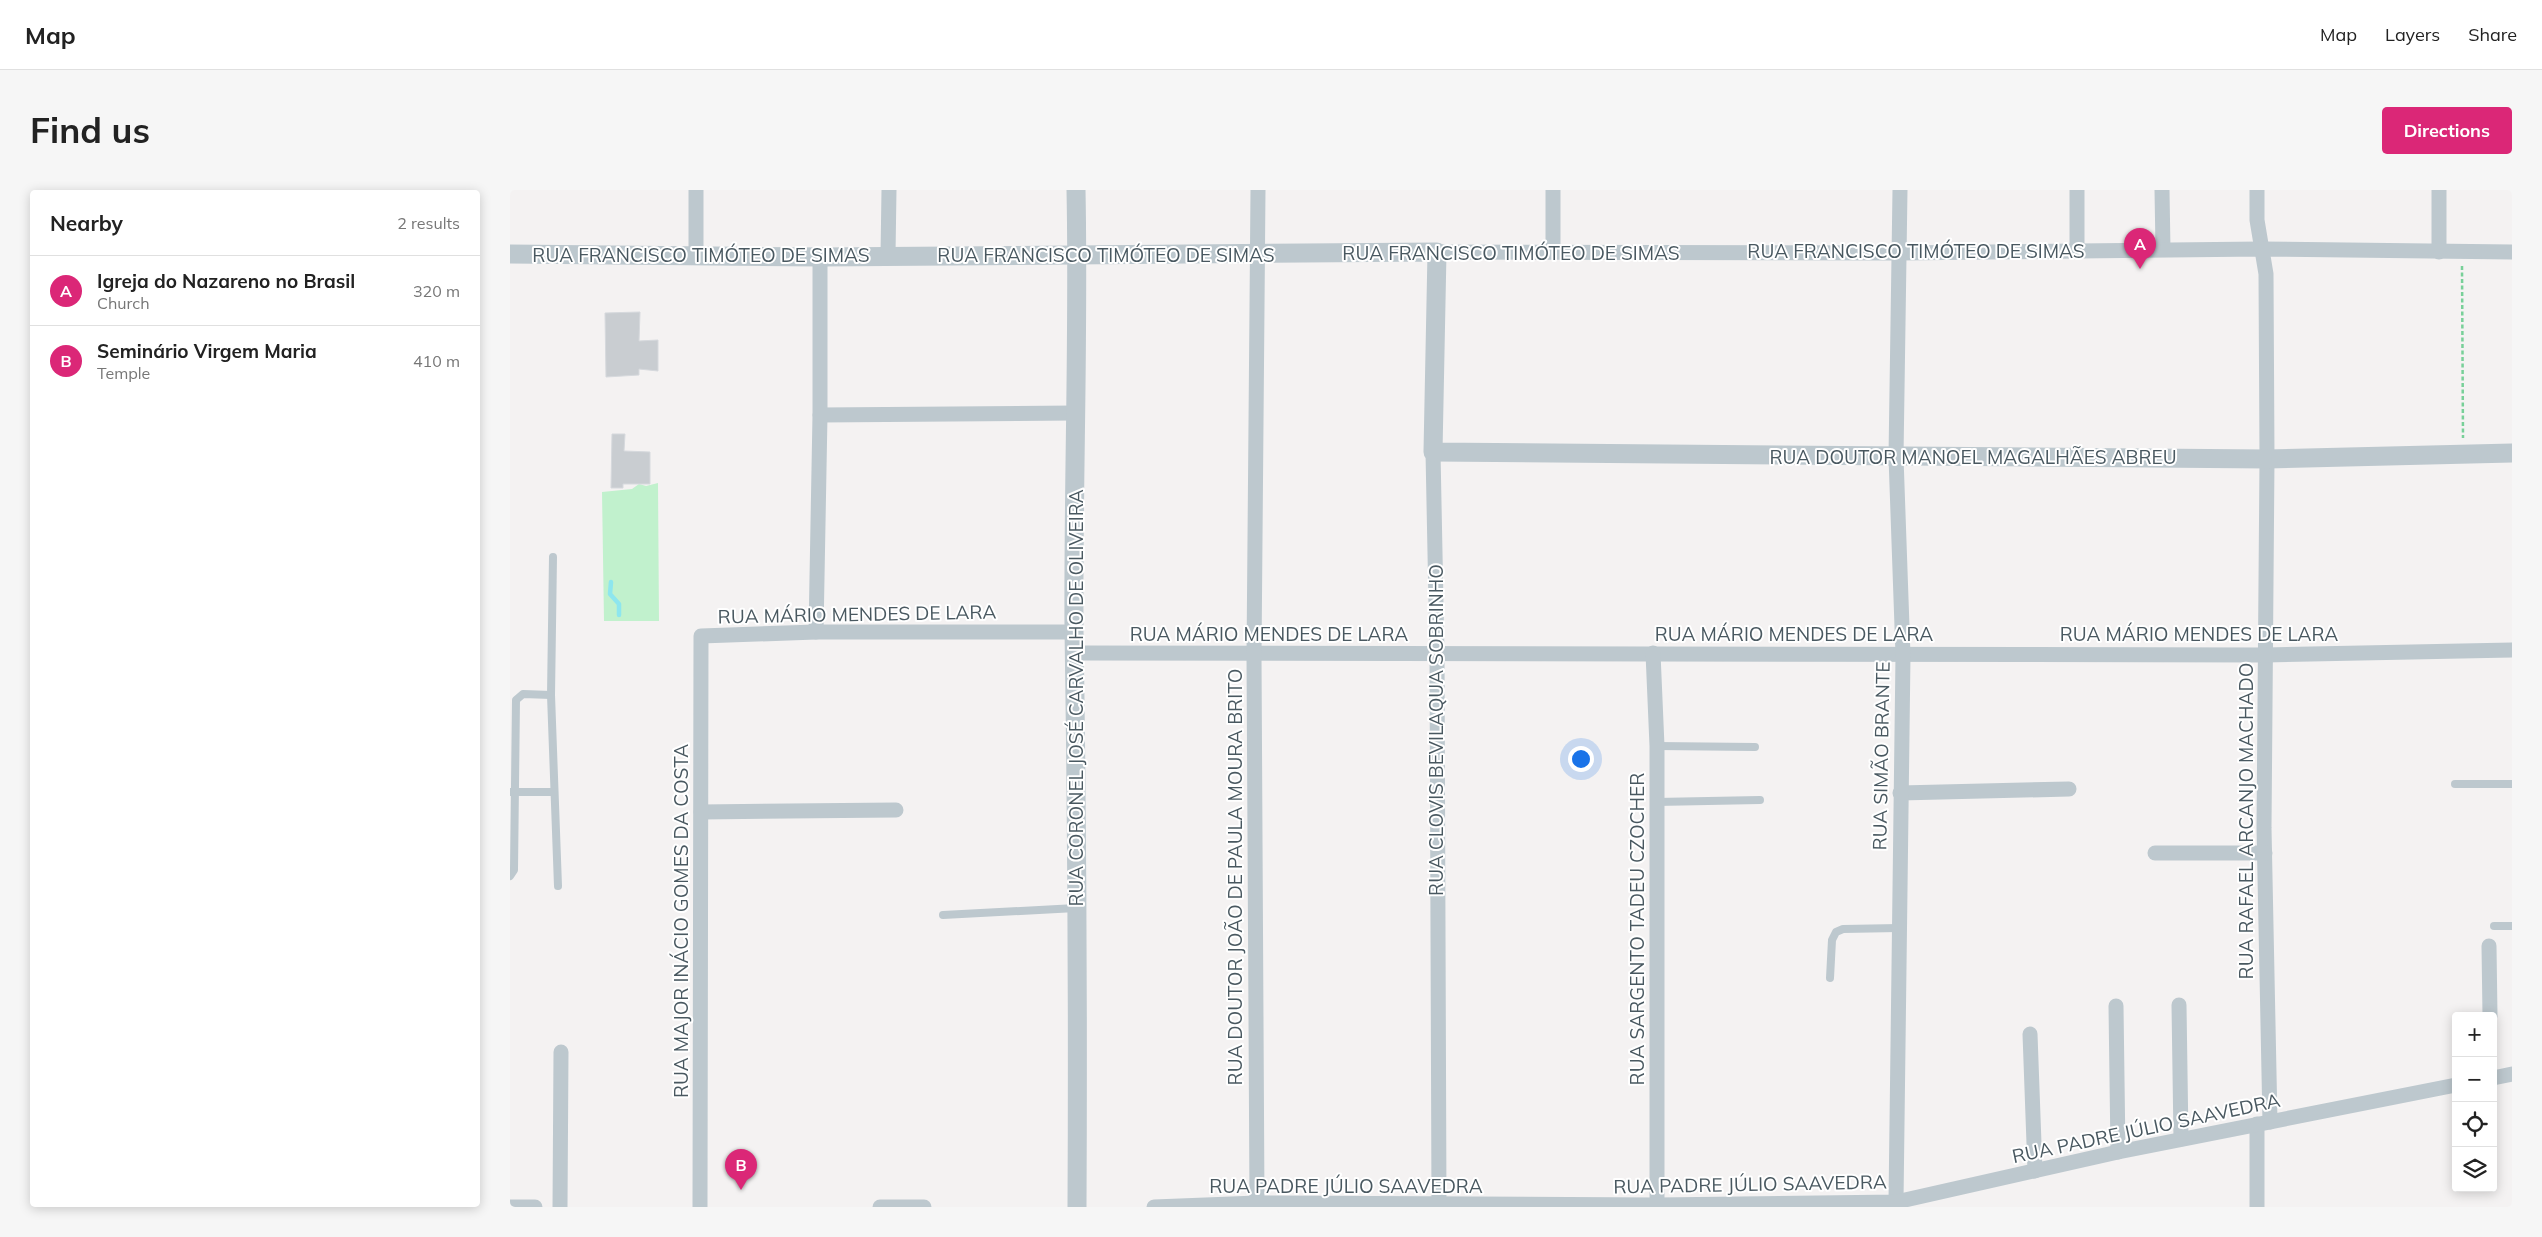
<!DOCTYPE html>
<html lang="en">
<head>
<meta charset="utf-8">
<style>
	body { margin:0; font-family:Mulish,sans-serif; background:#f6f6f6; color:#222 }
	.controls { position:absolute; right:15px; bottom:15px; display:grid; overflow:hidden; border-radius:5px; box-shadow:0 2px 12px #0003 }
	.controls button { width:45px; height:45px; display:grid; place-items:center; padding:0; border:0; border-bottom:1px solid #e0e0e0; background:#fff; color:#222; font:25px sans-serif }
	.you { position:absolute; left:1070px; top:568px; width:18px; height:18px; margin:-12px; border:4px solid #fff; border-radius:50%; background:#1a73e8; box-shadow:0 0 0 8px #1a73e833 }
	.badge { display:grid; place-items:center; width:32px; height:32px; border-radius:50%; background:#db2777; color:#fff; font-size:16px; font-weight:700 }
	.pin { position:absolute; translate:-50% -41px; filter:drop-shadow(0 1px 2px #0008) }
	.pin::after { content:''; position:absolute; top:26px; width:18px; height:15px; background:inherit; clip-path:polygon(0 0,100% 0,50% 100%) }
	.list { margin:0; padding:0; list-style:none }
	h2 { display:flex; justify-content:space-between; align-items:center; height:65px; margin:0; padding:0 20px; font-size:21px }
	h2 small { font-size:16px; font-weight:400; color:#767676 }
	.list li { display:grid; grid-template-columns:32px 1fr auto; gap:15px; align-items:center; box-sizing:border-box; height:70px; padding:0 20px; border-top:1px solid #e0e0e0 }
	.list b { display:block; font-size:19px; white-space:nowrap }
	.list p { margin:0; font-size:16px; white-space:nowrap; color:#767676 }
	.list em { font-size:16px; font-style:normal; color:#767676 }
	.icon { flex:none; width:28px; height:28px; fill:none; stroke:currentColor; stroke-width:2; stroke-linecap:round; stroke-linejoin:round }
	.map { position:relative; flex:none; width:2002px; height:1017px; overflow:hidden; border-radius:5px }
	header { display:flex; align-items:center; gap:30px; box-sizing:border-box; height:70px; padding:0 25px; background:#fff; border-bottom:1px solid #e0e0e0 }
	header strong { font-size:24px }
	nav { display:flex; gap:28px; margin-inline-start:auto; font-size:18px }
	.intro { display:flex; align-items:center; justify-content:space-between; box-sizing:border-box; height:120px; padding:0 30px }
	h1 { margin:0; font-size:35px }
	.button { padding:12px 22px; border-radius:5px; background:#db2777; color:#fff; font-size:18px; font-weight:700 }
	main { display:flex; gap:30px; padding:0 30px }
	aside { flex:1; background:#fff; border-radius:5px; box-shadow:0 2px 12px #0003 }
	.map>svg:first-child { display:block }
	.green { fill:#c1f1cd }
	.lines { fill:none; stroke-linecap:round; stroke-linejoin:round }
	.stream { stroke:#8ee6ee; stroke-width:4.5 }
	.building { fill:#c9cdd1; stroke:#d6d9dd }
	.path { stroke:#78d099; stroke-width:2.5; stroke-dasharray:4 2.5; stroke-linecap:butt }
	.service { stroke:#bdc8ce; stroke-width:8 }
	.minor { stroke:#bdc8ce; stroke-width:15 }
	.tertiary { stroke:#bdc8ce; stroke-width:19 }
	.labels { text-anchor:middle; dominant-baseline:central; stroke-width:4; stroke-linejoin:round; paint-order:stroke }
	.street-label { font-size:19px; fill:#495860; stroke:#fff }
</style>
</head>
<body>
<header>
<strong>Map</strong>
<nav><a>Map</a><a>Layers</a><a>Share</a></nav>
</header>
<div class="intro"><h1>Find us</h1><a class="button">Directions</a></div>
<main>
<aside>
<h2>Nearby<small>2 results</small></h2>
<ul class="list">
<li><span class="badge">A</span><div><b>Igreja do Nazareno no Brasil</b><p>Church</p></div><em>320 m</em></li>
<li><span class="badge">B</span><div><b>Seminário Virgem Maria</b><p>Temple</p></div><em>410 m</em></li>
</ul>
</aside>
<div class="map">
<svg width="2002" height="1017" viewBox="0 0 2002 1017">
	<rect width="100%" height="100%" fill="#f4f2f2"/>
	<polygon class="green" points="148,293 149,431 94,431 92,302 122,299 129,294 136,296"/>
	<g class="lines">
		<polyline class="stream" points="101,392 100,404 109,414 109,425"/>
	</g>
	<g class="building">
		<polygon points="130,122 129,151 148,150 148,181 129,179 129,185 96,187 95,123"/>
		<polygon points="102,244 115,244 114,261 140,262 140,294 113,294 113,298 101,298"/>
	</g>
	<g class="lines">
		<polyline class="path" points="1952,76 1953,248"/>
		<g class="service">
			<polyline points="43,367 41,505 48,696"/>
			<polyline points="1147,556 1245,557"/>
			<polyline points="1945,594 2002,594"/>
			<polyline points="0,602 44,602"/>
			<polyline points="1146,612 1250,610"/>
			<polyline points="0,686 4,680 6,510 13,504 41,505"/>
			<polyline points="433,725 566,718"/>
			<polyline points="1984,736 2002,736"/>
			<polyline points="1320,788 1322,750 1326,742 1333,739 1389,738"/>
		</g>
		<g class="minor">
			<polyline points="1043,0 1043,62"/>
			<polyline points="1652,0 1653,59"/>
			<polyline points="1747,0 1747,30 1756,84 1757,269 1754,638 1760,932"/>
			<polyline points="1929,0 1929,62"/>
			<polyline points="1567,60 1567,0"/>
			<polyline points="927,62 1390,63 1751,59 2002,62"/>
			<polyline points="378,65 379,0"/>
			<polyline points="186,66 186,0"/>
			<polyline points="310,225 565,223"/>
			<polyline points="923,262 927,464 929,1017"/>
			<polyline points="306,442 310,225 310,67"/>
			<polyline points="565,463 1755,465 2002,460"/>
			<polyline points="1143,463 1147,556 1147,1015"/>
			<polyline points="1390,603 1559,599"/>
			<polyline points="191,622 386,620"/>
			<polyline points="1645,663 1755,663"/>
			<polyline points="1979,756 1980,826"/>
			<polyline points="1669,815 1671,949"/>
			<polyline points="1606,816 1608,962"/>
			<polyline points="1520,844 1525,981"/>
			<polyline points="1983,888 2002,884"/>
			<polyline points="1747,934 1747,1017"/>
			<polyline points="1386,1012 1393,465 1386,267 1390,0"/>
			<polyline points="747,1013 744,465 748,0"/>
			<polyline points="0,1017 25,1017"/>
			<polyline points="50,1017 51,862"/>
			<polyline points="190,1017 191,446 306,442 564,442"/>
			<polyline points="370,1017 414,1017"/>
			<polyline points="644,1017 747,1013 1147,1015 1386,1012 1608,962 1946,895"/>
		</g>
		<g class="tertiary">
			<path d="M566,0C569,146 563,293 564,440C567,632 568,824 567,1017"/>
			<polyline points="0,64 310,67 927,62 923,262 1757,269 2002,263"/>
		</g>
	</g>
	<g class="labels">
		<g class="street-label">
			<text x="1406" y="61">RUA FRANCISCO TIMÓTEO DE SIMAS</text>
			<text x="1001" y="63">RUA FRANCISCO TIMÓTEO DE SIMAS</text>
			<text x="191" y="65">RUA FRANCISCO TIMÓTEO DE SIMAS</text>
			<text x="596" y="65">RUA FRANCISCO TIMÓTEO DE SIMAS</text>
			<text x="1463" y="267">RUA DOUTOR MANOEL MAGALHÃES ABREU</text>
			<text transform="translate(347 424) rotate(-1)">RUA MÁRIO MENDES DE LARA</text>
			<text x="759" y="444">RUA MÁRIO MENDES DE LARA</text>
			<text x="1284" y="444">RUA MÁRIO MENDES DE LARA</text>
			<text x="1689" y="444">RUA MÁRIO MENDES DE LARA</text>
			<text transform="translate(566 508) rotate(-90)">RUA CORONEL JOSÉ CARVALHO DE OLIVEIRA</text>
			<text transform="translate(926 540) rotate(-90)">RUA CLOVIS BEVILAQUA SOBRINHO</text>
			<text transform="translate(1371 566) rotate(-89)">RUA SIMÃO BRANTE</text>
			<text transform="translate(1736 631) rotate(-90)">RUA RAFAEL ARCANJO MACHADO</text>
			<text transform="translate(725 687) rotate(-90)">RUA DOUTOR JOÃO DE PAULA MOURA BRITO</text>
			<text transform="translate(171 731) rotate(-90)">RUA MAJOR INÁCIO GOMES DA COSTA</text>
			<text transform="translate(1127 739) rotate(-90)">RUA SARGENTO TADEU CZOCHER</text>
			<text transform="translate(1636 938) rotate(-12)">RUA PADRE JÚLIO SAAVEDRA</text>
			<text transform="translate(1240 994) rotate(-1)">RUA PADRE JÚLIO SAAVEDRA</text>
			<text x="836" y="996">RUA PADRE JÚLIO SAAVEDRA</text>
		</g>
	</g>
</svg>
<div class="controls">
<button>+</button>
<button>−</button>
<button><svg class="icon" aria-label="locate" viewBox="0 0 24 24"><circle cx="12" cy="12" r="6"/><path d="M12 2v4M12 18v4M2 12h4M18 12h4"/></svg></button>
<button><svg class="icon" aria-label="layers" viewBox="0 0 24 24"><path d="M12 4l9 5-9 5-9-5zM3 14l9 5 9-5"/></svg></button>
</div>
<div class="you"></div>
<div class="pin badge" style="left:1630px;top:79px">A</div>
<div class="pin badge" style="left:231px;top:1000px">B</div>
</div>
</main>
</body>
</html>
